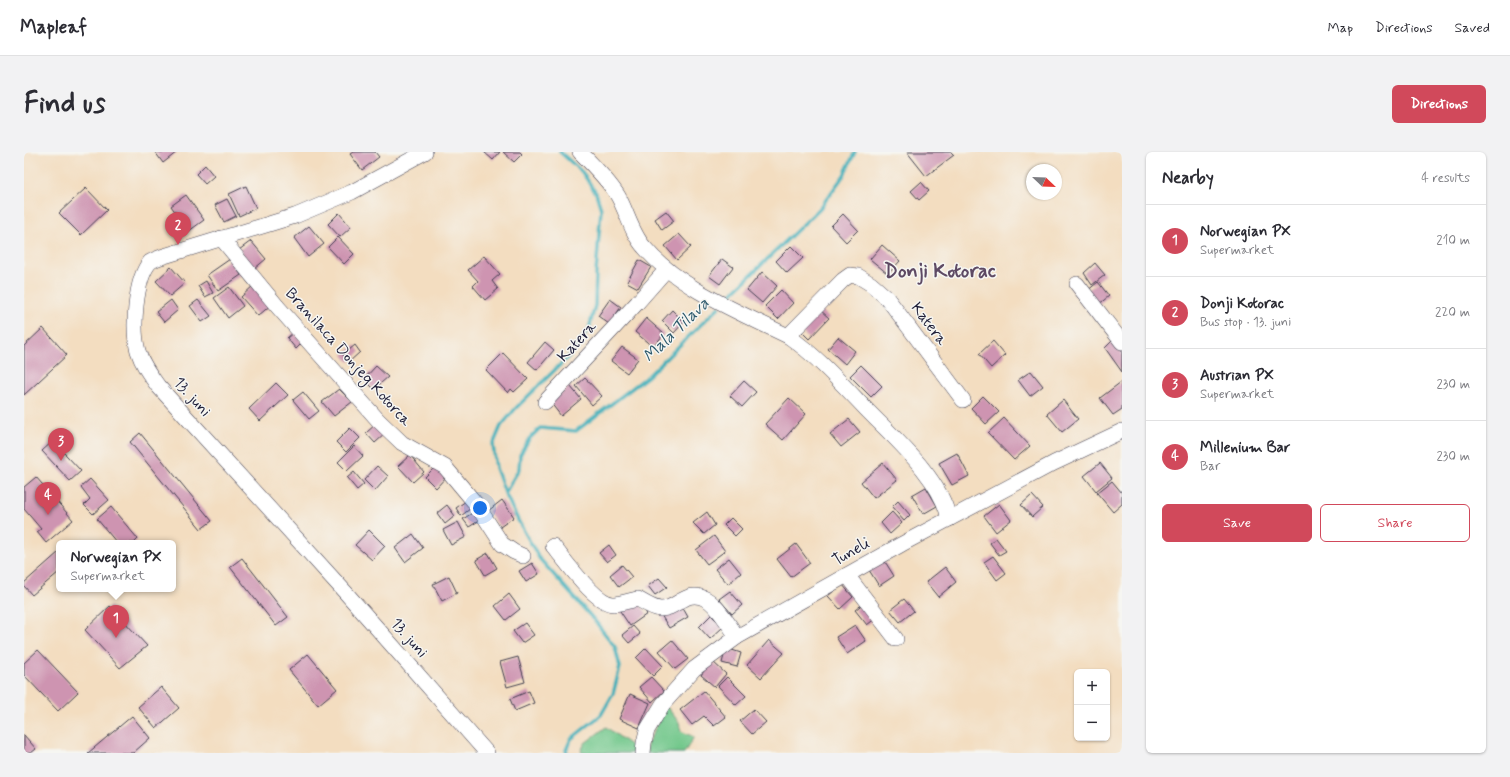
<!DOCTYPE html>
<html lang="en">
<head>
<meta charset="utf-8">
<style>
	body { margin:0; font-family:Mynerve,sans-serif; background:#f2f2f3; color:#2b2b33 }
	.controls { position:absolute; right:12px; bottom:12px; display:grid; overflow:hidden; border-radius:6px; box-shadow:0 1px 3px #0004 }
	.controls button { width:36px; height:36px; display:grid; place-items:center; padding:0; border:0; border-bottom:1px solid #e1e1e2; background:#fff; color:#2b2b33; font:20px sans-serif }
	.compass { position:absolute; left:1002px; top:12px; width:36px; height:36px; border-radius:50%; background:#fff; box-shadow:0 1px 3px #0004; rotate:113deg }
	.you { position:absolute; left:456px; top:356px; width:14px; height:14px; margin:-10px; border:3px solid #fff; border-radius:50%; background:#1a73e8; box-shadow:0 0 0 6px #1a73e833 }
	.badge { display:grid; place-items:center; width:26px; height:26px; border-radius:50%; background:#d1495b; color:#fff; font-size:13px; font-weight:700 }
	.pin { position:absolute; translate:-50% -33px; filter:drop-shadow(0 1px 2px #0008) }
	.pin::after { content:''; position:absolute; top:21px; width:14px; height:12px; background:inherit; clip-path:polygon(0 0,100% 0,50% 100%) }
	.popup { position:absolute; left:32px; top:388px; width:120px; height:52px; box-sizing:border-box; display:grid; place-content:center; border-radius:6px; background:#fff; filter:drop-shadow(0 1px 3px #0005); font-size:13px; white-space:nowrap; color:#7c7c81 }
	.popup b { font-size:15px; color:#2b2b33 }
	.popup::after { content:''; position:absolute; left:50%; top:100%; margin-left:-8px; border:8px solid transparent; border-top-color:#fff }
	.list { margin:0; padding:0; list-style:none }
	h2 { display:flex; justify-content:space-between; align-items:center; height:52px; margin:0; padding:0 16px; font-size:17px }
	h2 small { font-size:13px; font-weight:400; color:#7c7c81 }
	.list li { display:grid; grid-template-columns:26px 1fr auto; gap:12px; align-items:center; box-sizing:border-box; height:72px; padding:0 16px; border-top:1px solid #e1e1e2 }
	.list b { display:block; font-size:15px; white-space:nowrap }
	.list p { margin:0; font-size:13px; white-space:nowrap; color:#7c7c81 }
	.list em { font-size:13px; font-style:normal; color:#7c7c81 }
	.actions { display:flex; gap:8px; padding:12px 16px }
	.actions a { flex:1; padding:9px 0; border:1px solid #d1495b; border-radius:6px; text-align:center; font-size:14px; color:#d1495b }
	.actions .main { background:#d1495b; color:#fff }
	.map { position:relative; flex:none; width:1098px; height:601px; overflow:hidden; border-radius:6px }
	header { display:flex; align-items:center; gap:24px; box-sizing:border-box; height:56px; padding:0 20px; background:#fff; border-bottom:1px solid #e1e1e2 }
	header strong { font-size:19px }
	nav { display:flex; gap:22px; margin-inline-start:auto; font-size:14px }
	.intro { display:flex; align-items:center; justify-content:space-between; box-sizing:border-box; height:96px; padding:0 24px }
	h1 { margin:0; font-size:28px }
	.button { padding:10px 18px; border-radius:6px; background:#d1495b; color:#fff; font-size:14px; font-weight:700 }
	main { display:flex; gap:24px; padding:0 24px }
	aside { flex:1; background:#fff; border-radius:6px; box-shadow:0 1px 3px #0004 }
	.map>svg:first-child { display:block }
	.green { fill:#73c88c; stroke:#4a7564 }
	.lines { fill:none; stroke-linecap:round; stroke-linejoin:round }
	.stream { stroke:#3fafb9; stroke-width:3.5 }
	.building { fill:#ce94b1 }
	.minor-casing { stroke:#413e4f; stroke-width:16 }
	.minor { stroke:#fff; stroke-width:15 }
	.labels { text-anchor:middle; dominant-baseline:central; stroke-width:3; stroke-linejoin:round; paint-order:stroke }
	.street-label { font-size:16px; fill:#22223b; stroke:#f6f6f2 }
	.water-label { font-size:17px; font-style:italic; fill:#2e5a6d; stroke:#f6f6f2 }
	.district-label { font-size:20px; font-weight:bold; fill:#5e4a64; stroke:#f6f6f2 }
</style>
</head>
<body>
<header>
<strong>Mapleaf</strong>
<nav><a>Map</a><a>Directions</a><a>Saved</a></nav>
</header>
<div class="intro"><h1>Find us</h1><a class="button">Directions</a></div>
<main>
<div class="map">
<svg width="1098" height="601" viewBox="0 0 1098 601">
	<rect width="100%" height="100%" fill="#f6f6f2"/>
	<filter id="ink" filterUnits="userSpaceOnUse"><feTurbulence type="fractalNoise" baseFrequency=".025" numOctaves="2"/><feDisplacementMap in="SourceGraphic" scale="8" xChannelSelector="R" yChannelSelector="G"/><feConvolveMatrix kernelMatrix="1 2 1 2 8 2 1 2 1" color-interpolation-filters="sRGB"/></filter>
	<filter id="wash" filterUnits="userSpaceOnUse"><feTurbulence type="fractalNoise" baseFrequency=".012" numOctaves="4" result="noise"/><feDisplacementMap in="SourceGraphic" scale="16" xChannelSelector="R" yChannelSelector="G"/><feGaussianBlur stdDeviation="0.9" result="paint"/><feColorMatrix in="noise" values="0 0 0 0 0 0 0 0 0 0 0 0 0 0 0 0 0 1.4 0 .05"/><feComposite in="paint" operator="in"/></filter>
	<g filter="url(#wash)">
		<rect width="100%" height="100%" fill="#f3ddc0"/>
		<g class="green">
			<polygon points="642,554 655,570 657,579 670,585 660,601 623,601 623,593"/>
			<polygon points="582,575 608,594 609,601 558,601 557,599 561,591"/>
		</g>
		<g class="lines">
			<g class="stream">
				<polyline points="536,0 558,20 572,41 577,57 572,121 571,153 565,177 546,203 492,256 477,274 469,293 472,316 481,341 495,370 515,406 571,469 591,495 596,515 589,542 577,563 547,587 542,598 543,601"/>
				<polyline points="700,149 796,56 820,23 831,0"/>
				<polyline points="481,341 495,317 496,303 505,287 516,276 552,279 624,224 695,155"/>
			</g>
		</g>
		<g id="blocks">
			<g class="building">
				<polygon points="131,0 153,0 139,11"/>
				<polygon points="329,0 351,0 355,5 338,18 326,2"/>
				<polygon points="460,0 476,0 469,8"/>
				<polygon points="479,0 496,0 498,2 490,10"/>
				<polygon points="883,0 927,0 930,3 902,24"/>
				<polygon points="181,13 190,24 181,32 172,22"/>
				<polygon points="897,30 905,39 895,48 887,39"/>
				<polygon points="222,34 232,56 215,64 205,42"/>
				<polygon points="62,36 83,58 57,83 35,61"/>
				<polygon points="162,43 180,68 165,79 147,54"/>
				<polygon points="203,47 212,64 200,70 191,53"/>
				<polygon points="642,59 650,69 638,78 631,67"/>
				<polygon points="315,61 327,75 316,85 304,72"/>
				<polygon points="819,62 834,78 822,90 807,74"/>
				<polygon points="285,74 300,92 284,105 270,86"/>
				<polygon points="655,82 667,95 653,108 641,94"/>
				<polygon points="314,85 330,102 320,112 304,95"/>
				<polygon points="227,89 242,107 230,117 215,98"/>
				<polygon points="858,93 876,109 864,122 846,107"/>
				<polygon points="767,94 779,106 763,121 752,109"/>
				<polygon points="460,104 476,122 468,129 474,137 461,148 449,134 454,129 444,118"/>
				<polygon points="206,107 217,123 194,139 183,123"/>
				<polygon points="698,107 709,115 696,132 685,124"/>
				<polygon points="615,108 627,115 614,136 603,130"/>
				<polygon points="1071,111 1081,123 1068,133 1060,121"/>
				<polygon points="147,115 161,131 146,144 132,129"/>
				<polygon points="738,120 753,134 738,151 723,138"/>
				<polygon points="182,129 189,141 181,145 174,134"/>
				<polygon points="1074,130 1085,144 1074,153 1063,139"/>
				<polygon points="231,132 248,152 234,164 217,145"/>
				<polygon points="205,135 219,154 204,166 190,146"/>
				<polygon points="757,138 769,151 754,167 741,154"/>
				<polygon points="586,147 597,155 585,172 574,164"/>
				<polygon points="147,148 154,158 140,170 132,160"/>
				<polygon points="174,148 187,164 178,170 166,154"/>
				<polygon points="795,157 805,166 785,187 776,178"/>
				<polygon points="648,158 660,170 650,181 638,169"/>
				<polygon points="622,166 640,182 629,195 611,180"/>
				<polygon points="19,176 43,203 0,243 0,194"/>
				<polygon points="270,180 279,190 272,197 263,186"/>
				<polygon points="814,185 831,199 821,212 804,197"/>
				<polygon points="1090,187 1098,197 1098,220 1081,196"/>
				<polygon points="969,189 981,203 967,216 955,202"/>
				<polygon points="521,190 530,198 513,218 504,210"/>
				<polygon points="331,193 336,200 325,210 319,203"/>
				<polygon points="598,195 614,207 603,221 587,209"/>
				<polygon points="479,201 504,227 490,240 487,237 484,241 462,218"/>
				<polygon points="837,213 858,234 847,245 826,224"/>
				<polygon points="352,214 364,225 350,237 340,227"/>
				<polygon points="1007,219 1019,234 1006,244 994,228"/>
				<polygon points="561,226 578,244 568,253 552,234"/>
				<polygon points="720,229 732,240 718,255 706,244"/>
				<polygon points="1097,230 1098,232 1098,257 1089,263 1076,246"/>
				<polygon points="252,231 264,243 236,269 225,257"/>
				<polygon points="546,234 557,247 537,264 526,250"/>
				<polygon points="315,237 328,250 310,264 298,250"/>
				<polygon points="279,240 295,259 285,267 269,248"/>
				<polygon points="959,244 975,260 962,272 947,256"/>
				<polygon points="765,246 782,262 759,288 741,272"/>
				<polygon points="1039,248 1054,267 1038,280 1023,262"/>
				<polygon points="980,266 1006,294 990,308 964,281"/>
				<polygon points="825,267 836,280 817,295 806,282"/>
				<polygon points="353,271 362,281 351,291 342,281"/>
				<polygon points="326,276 336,286 322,300 312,290"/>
				<polygon points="116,281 188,369 177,377 106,290"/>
				<polygon points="29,289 57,319 46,329 18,299"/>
				<polygon points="330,294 339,304 323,319 314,310"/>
				<polygon points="933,301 945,324 928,333 915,311"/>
				<polygon points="386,303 400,320 389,330 374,314"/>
				<polygon points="859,311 873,328 850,346 837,330"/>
				<polygon points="1076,311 1088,326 1072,339 1060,324"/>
				<polygon points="353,314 364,324 351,339 340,328"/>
				<polygon points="412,314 423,324 412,336 401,325"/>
				<polygon points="330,320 340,332 333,338 323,326"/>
				<polygon points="12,325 49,368 22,391 13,380 17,377 0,357 0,335"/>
				<polygon points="66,327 85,348 69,362 60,353 66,347 57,335"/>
				<polygon points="1088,329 1098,341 1098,352 1089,360 1073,341"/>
				<polygon points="902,335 913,354 899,362 888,343"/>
				<polygon points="1008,343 1019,355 1008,365 997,353"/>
				<polygon points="478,348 490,365 476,375 464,359"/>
				<polygon points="442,349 447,356 437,364 432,356"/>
				<polygon points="874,349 886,363 880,369 868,355"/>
				<polygon points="975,352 987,368 972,380 960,364"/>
				<polygon points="423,353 431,364 421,372 413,361"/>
				<polygon points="87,355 114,387 110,391 93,391 73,367"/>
				<polygon points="450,360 456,368 445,375 439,367"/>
				<polygon points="683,360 691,373 680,382 669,371"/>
				<polygon points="868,360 878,371 866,382 857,371"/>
				<polygon points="707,366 718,377 711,384 700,373"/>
				<polygon points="434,370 442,385 427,393 419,378"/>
				<polygon points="345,378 361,394 348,408 331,393"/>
				<polygon points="389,382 399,396 381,410 371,396"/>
				<polygon points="690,384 701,399 683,412 672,398"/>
				<polygon points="972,386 982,399 975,403 966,391"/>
				<polygon points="772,392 786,411 767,425 753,407"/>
				<polygon points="585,393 592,403 583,410 575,401"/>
				<polygon points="35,400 35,420 8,443 0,434 0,431"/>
				<polygon points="464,401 473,416 461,423 452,408"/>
				<polygon points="969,404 982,421 973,428 960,410"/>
				<polygon points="218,406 264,465 252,474 206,415"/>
				<polygon points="705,406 717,421 704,432 691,417"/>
				<polygon points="860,408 870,424 855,434 845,418"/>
				<polygon points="508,411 515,422 502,430 495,419"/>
				<polygon points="598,413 608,425 595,435 586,423"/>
				<polygon points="921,415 932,430 914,445 902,430"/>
				<polygon points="425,424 433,441 418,449 409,432"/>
				<polygon points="635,426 643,435 631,443 624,434"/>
				<polygon points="818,432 829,445 816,457 804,444"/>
				<polygon points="706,439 718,453 708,462 695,447"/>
				<polygon points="485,442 496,457 482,468 471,454"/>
				<polygon points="612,447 623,462 606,474 596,459"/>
				<polygon points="880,447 890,459 876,470 866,458"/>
				<polygon points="656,451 664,465 645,476 637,463"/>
				<polygon points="840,451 852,466 843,473 831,458"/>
				<polygon points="86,454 123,494 96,516 61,478"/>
				<polygon points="687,463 699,475 686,487 675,475"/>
				<polygon points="501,471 510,483 498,491 489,479"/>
				<polygon points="831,473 842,489 823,502 812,485"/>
				<polygon points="609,474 616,482 605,491 598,483"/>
				<polygon points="648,488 664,507 651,517 635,499"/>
				<polygon points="745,488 760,501 737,526 723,513"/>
				<polygon points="622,496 639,514 629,524 612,506"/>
				<polygon points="702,496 717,501 713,515 698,511"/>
				<polygon points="14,498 54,540 34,559 0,523 0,511"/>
				<polygon points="284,502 313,537 294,553 265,518"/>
				<polygon points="494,505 501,530 483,535 476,510"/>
				<polygon points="688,509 702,522 691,535 677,523"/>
				<polygon points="627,525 640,539 628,550 615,535"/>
				<polygon points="703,525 722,544 712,553 694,534"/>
				<polygon points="137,535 155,556 132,576 114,555"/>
				<polygon points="505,539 510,551 491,559 486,547"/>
				<polygon points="680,539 702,565 690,574 680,564 668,573 656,558"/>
				<polygon points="606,542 626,551 615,576 595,567"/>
				<polygon points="730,557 742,570 728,582 716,569"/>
				<polygon points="108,564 126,586 109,601 64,601"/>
				<polygon points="0,583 12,597 7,601 0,601"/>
			</g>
		</g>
	</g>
	<g filter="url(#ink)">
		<use href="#blocks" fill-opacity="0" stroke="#413e4f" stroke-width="1"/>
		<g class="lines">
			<defs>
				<g id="minor">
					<path d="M401,0L328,40L271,64L137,105C134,106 129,108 126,110C111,127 108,178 114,199C118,212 126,223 134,234L322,441L463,601"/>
					<path d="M556,0C567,11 586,31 594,44C603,60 608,82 620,95C654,136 717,161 764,184C793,204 818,232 842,257C870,286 917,326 925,367"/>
					<polyline points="197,86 253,154 354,268 378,291 421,315 452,352 478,392 490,400 499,404"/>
					<polyline points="1053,132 1098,190"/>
					<polyline points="764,184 819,128 826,123 834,124 847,132 863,146 939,248"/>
					<polyline points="521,250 613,151 642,118"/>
					<path d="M529,394C541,408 572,453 590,452C595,452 607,448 614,447C621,451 628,456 636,457C653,458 661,436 682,447C693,453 706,474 713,485"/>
					<polyline points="823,423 872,487"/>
					<polyline points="619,601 620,591 623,578 639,552 670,517 713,485 878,392 1030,311 1098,279"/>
				</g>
			</defs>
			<use href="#minor" class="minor-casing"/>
			<use href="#minor" class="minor"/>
		</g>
	</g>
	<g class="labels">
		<g class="street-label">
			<text transform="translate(905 172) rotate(53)">Katera</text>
			<text transform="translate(553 190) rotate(-47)">Katera</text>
			<text transform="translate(324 205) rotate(48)">Branilaca Donjeg Kotorca</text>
			<text transform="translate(168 245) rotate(48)">13. juni</text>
			<text transform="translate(827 400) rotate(-30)">Tuneli</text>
			<text transform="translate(385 486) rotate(49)">13. juni</text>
		</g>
		<g class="water-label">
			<text transform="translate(652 178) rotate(-44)">Mala Tilava</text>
		</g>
		<g class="district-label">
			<text x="916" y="119">Donji Kotorac</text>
		</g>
	</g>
</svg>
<div class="controls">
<button>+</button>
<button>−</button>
</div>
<svg class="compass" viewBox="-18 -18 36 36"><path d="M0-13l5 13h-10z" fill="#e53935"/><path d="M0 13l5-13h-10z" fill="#7c7c81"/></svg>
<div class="you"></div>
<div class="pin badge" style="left:92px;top:486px">1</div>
<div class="popup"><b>Norwegian PX</b>Supermarket</div>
<div class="pin badge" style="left:154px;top:93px">2</div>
<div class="pin badge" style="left:37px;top:309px">3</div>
<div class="pin badge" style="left:24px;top:363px">4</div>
</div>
<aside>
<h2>Nearby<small>4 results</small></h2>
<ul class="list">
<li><span class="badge">1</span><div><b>Norwegian PX</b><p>Supermarket</p></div><em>210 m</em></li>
<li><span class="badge">2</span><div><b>Donji Kotorac</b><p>Bus stop · 13. juni</p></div><em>220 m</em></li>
<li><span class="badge">3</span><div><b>Austrian PX</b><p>Supermarket</p></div><em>230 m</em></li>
<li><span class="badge">4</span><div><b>Millenium Bar</b><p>Bar</p></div><em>230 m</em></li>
</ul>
<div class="actions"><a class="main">Save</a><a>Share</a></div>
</aside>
</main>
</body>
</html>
